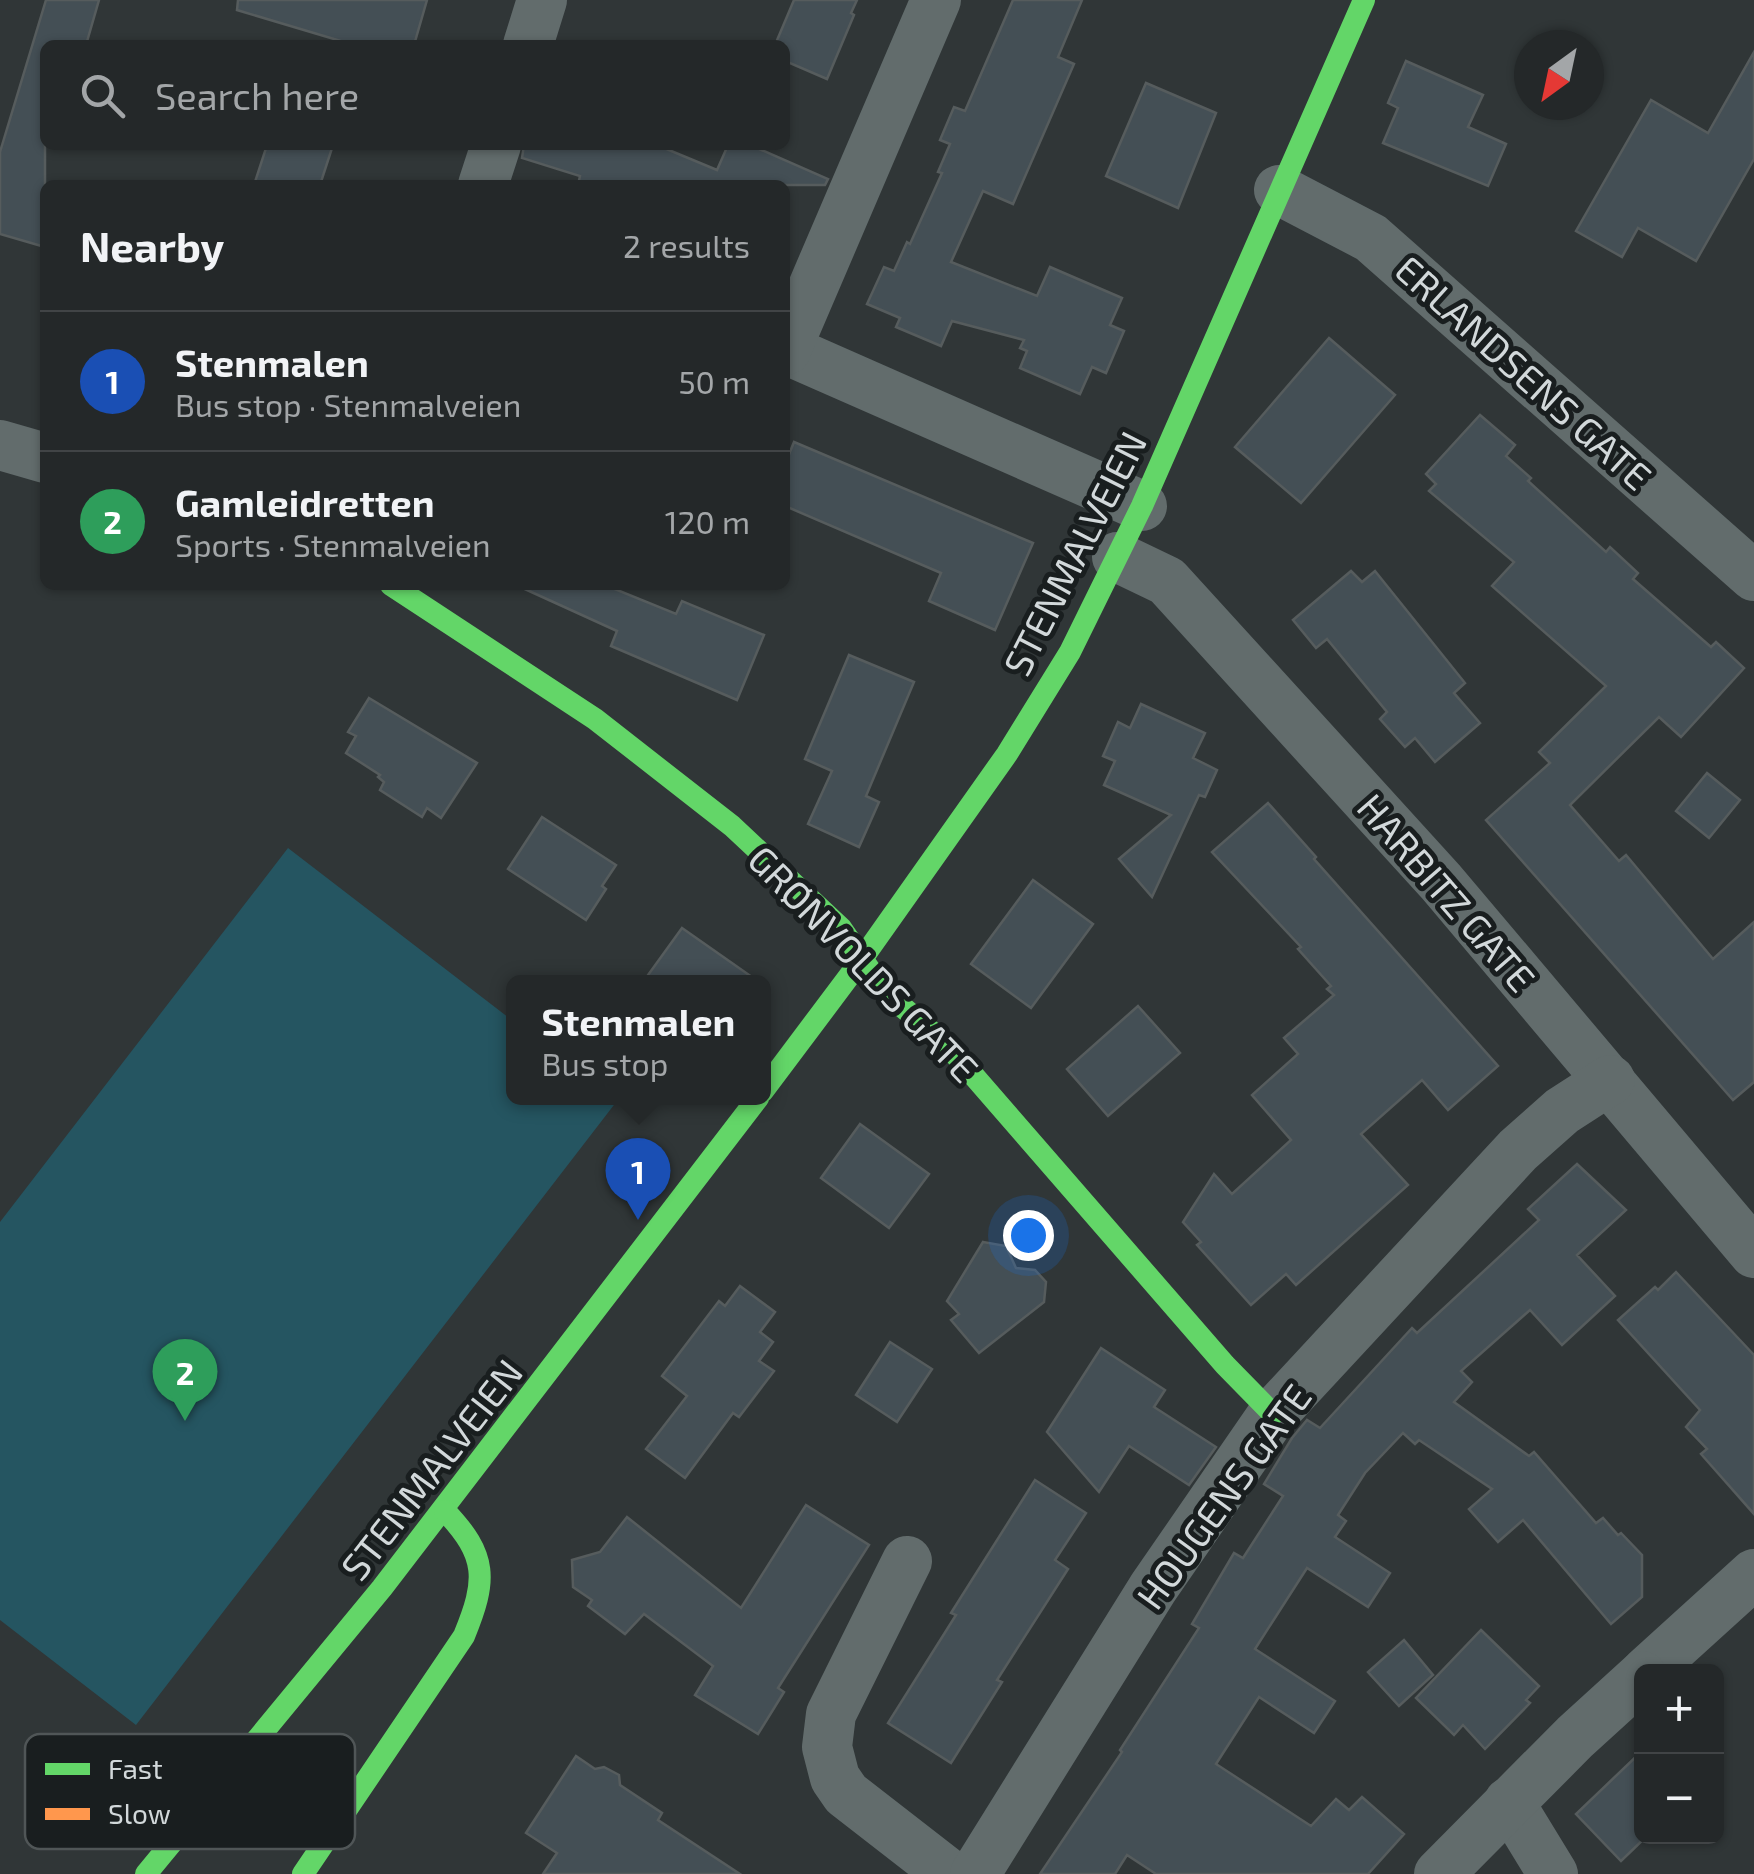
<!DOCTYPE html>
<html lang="en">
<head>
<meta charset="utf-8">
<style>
	body { margin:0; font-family:"Exo 2",sans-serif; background:#303435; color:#f1f3f6 }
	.controls { position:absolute; right:30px; bottom:30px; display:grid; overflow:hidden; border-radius:15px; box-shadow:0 2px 8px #0004 }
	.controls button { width:90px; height:90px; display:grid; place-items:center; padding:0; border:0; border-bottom:2px solid #414446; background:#242829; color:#f1f3f6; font:50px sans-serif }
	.compass { position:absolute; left:1514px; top:30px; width:90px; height:90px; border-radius:50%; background:#242829; box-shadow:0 2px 8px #0004; rotate:213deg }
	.you { position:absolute; left:1028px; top:1235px; width:35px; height:35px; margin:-25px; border:8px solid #fff; border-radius:50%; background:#1a73e8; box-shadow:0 0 0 15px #1a73e833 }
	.badge { display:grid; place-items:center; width:65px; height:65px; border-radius:50%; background:#95b2f1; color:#fff; font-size:32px; font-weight:700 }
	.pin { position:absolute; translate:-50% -82px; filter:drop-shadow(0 2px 5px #0008) }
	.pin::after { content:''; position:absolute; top:52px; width:35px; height:30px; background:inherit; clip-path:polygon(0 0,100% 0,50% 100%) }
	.popup { position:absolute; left:506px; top:975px; width:265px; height:130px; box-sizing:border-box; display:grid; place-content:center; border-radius:15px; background:#242829; filter:drop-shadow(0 2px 8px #0005); font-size:32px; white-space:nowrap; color:#a3a6a8 }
	.popup b { font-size:38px; color:#f1f3f6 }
	.popup::after { content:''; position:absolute; left:50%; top:100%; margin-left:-20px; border:20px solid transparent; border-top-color:#242829 }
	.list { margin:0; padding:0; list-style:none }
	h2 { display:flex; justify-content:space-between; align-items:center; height:130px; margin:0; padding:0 40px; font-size:42px }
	h2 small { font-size:32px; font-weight:400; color:#a3a6a8 }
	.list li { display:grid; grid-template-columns:65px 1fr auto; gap:30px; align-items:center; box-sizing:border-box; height:140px; padding:0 40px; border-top:2px solid #414446 }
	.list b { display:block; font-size:38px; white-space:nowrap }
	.list p { margin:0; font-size:32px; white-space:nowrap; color:#a3a6a8 }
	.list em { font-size:32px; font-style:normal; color:#a3a6a8 }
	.icon { flex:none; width:55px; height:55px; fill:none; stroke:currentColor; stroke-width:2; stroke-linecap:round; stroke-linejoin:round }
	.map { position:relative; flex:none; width:1754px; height:1874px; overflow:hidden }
	.search { position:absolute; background:#242829; box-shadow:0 2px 8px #0004; left:40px; top:40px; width:750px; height:110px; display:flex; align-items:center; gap:25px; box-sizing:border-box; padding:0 35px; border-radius:15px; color:#a3a6a8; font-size:38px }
	.panel { position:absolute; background:#242829; box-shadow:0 2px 8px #0004; left:40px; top:180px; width:750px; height:410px; border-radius:15px }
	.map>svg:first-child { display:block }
	.green { fill:#255561 }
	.building { fill:#444f55; stroke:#565c5d; stroke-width:2.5 }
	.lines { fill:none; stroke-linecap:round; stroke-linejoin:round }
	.street { stroke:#626c6c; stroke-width:50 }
	.fast { stroke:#63d668; stroke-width:22 }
	.labels { text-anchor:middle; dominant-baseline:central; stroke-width:10; stroke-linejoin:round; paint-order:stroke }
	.street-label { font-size:38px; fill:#d2d8da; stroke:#191e1f }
	.key { fill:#191e1f; stroke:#505657; stroke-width:2.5 }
	.key-label { font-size:28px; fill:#d2d8da }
</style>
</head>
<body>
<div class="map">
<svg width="1754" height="1874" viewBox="0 0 1754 1874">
	<rect width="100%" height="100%" fill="#303637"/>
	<polygon class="green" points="288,848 513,1021 513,1098 612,1098 617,1101 136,1725 0,1620 0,1222"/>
	<g class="building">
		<polygon points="46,0 99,0 86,45 45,45 45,247 0,234 0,152"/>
		<polygon points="238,0 427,0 414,45 354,45 237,10"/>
		<polygon points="794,0 857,0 851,13 854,15 827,79 785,61 785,45 775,45"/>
		<polygon points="1013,0 1082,0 1058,57 1074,64 1013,204 983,191 951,262 1037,296 1050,267 1122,298 1110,325 1124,331 1106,373 1092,367 1080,394 1020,368 1027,351 1020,348 1024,340 952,321 941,346 896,327 900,318 867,304 884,267 894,271 907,242 910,244 942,173 938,172 950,144 940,140 954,107 965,111"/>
		<polygon points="1754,52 1754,159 1696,261 1638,228 1622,257 1576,231 1651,100 1708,133"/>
		<polygon points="1406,61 1483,95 1468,127 1506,144 1488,186 1383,143 1398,108 1388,103"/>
		<polygon points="1146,83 1216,113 1178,208 1106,176"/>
		<polygon points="267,145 333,145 320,185 254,185"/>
		<polygon points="524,145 657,145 717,170 728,145 750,145 828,179 825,185 578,185 580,176 522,158"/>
		<polygon points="1329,338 1395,395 1301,503 1235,447"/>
		<polygon points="1480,415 1515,445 1506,456 1531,478 1528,481 1606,552 1610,547 1638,573 1633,579 1711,647 1716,642 1744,668 1681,737 1659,717 1570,805 1619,861 1626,855 1713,959 1754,922 1754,1082 1733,1100 1486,820 1550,763 1539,752 1606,686 1492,586 1514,562 1429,491 1436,484 1426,474"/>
		<polygon points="794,442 1033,543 995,630 929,601 941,573 785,506 785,464"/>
		<polygon points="1351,571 1362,582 1375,571 1465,683 1454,693 1480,723 1435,762 1415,738 1405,747 1380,719 1387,712 1327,639 1316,648 1293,620"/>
		<polygon points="516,585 605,585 676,614 682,601 764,635 737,700 611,646 617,631"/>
		<polygon points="849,655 914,682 866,796 879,802 859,847 808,824 832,771 805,759"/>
		<polygon points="369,698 477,763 441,818 427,808 422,817 380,790 384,782 378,777 380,775 346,753 356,736 348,732"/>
		<polygon points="1141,704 1205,733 1193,758 1217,770 1205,797 1199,795 1152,897 1119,859 1171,815 1104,785 1115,761 1103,756 1118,722 1130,728"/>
		<polygon points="1707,773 1740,800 1709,838 1676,811"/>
		<polygon points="1268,803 1316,857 1314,859 1498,1066 1448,1110 1422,1080 1361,1134 1408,1185 1296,1285 1286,1274 1251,1305 1197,1245 1201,1242 1183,1222 1214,1174 1232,1194 1291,1140 1252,1095 1298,1054 1284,1038 1334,995 1327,989 1331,986 1298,949 1301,947 1212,852"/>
		<polygon points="542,817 616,865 602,886 606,889 586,920 508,869"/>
		<polygon points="1033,880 1093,924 1031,1008 971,964"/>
		<polygon points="682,928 759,982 643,982"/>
		<polygon points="1138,1006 1180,1053 1108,1116 1067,1069"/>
		<polygon points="860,1124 929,1174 889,1228 821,1178"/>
		<polygon points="1577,1164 1626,1210 1577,1255 1615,1296 1562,1345 1530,1310 1461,1371 1472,1382 1454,1402 1529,1456 1534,1452 1596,1523 1603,1518 1618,1535 1621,1533 1642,1555 1642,1597 1611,1624 1523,1520 1498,1542 1469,1509 1492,1489 1419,1440 1415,1444 1403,1433 1365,1473 1338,1515 1346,1521 1335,1537 1390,1573 1368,1607 1307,1568 1255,1649 1335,1701 1314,1733 1259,1697 1216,1764 1311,1826 1336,1799 1349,1810 1362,1797 1404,1834 1368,1874 1156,1874 1127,1855 1115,1874 1040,1874 1122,1752 1120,1750 1199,1628 1192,1624 1234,1553 1243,1558 1283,1496 1264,1484 1292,1438 1307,1420 1320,1428 1412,1328 1417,1333 1539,1220 1528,1209"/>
		<polygon points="983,1242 1006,1246 1016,1268 1035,1270 1046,1282 1044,1302 979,1353 951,1320 959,1314 947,1301"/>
		<polygon points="1676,1272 1754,1355 1754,1514 1701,1454 1707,1449 1686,1427 1700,1410 1618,1320 1655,1287 1658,1290"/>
		<polygon points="740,1286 775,1312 760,1332 773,1342 759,1361 774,1371 739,1417 733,1413 685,1478 646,1449 687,1396 662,1376 719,1301 725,1306"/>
		<polygon points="890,1342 932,1369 897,1422 856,1395"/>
		<polygon points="1101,1348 1165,1390 1154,1407 1216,1447 1189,1485 1129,1446 1099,1492 1047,1432"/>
		<polygon points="1035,1480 1086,1513 1055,1560 1068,1569 997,1680 1002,1682 951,1763 888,1723 956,1615 951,1613"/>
		<polygon points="806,1505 869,1545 778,1688 784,1692 758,1734 695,1695 713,1666 644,1614 625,1634 588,1606 592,1600 573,1587 572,1560 600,1552 627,1517 741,1608"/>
		<polygon points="1481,1630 1539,1686 1526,1700 1530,1703 1485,1749 1463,1725 1454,1735 1416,1698"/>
		<polygon points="1404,1640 1433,1675 1399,1706 1368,1672"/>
		<polygon points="1642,1751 1642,1836 1647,1836 1621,1861 1576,1814"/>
		<polygon points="576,1756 595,1769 604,1767 619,1775 620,1785 662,1813 658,1820 740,1874 543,1874 557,1853 526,1833"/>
	</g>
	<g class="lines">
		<g class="street">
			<polyline points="528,45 542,0"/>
			<polyline points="483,185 496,145"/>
			<polyline points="1279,190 1371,238 1754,576"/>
			<polyline points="785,349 1142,506"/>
			<polyline points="786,350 936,0"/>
			<polyline points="0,445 45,458"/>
			<polyline points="1117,557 1167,581 1441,882 1754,1253"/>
			<polyline points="907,1561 831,1714 827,1747 835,1778 846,1794 949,1874"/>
			<polyline points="1646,1672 1754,1574"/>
			<polyline points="1509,1802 1553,1874"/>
			<polyline points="975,1874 1153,1588 1273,1414 1518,1150 1562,1111 1610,1080"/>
			<polyline points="1439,1874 1575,1737 1642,1676"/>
		</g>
		<g class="fast">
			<polyline points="391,585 595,719 732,826 841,928 885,992 947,1045 1225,1365 1273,1414"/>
			<polyline points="763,1091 862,959 1007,754 1070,652 1142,506 1364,0"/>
			<polyline points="146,1874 382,1588 758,1098"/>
			<path d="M303,1874L464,1636C487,1580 488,1556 445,1511"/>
		</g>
	</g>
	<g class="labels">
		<g class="street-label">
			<text transform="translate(1524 372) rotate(42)">ERLANDSENS GATE</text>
			<text transform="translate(1074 553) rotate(-63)">STENMALVEIEN</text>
			<text transform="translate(1447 892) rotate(49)">HARBITZ GATE</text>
			<text transform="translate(864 963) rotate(46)">GRØNVOLDS GATE</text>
			<text transform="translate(431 1469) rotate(-52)">STENMALVEIEN</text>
			<text transform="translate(1223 1496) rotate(-54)">HOUGENS GATE</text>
		</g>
	</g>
	<rect x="25" y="1734" width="330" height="115" rx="15" class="key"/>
	<rect x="45" y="1763" width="45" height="12" fill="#63d668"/>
	<rect x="45" y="1808" width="45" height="12" fill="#ff974d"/>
	<g class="key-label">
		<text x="108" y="1779">Fast</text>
		<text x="108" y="1824">Slow</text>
	</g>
</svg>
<div class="controls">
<button>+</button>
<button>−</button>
</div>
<svg class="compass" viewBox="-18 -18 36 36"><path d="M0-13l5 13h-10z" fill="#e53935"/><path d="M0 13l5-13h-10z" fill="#a3a6a8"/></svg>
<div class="you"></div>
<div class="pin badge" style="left:638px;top:1220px;background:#1a4fb4">1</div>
<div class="popup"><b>Stenmalen</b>Bus stop</div>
<div class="pin badge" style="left:185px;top:1421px;background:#2e9e5b">2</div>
<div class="search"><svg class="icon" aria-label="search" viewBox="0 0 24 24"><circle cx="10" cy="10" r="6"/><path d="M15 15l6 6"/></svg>Search here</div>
<section class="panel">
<h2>Nearby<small>2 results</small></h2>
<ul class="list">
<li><span class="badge" style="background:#1a4fb4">1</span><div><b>Stenmalen</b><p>Bus stop · Stenmalveien</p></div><em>50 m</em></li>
<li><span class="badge" style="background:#2e9e5b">2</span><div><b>Gamleidretten</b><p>Sports · Stenmalveien</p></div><em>120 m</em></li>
</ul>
</section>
</div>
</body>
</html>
